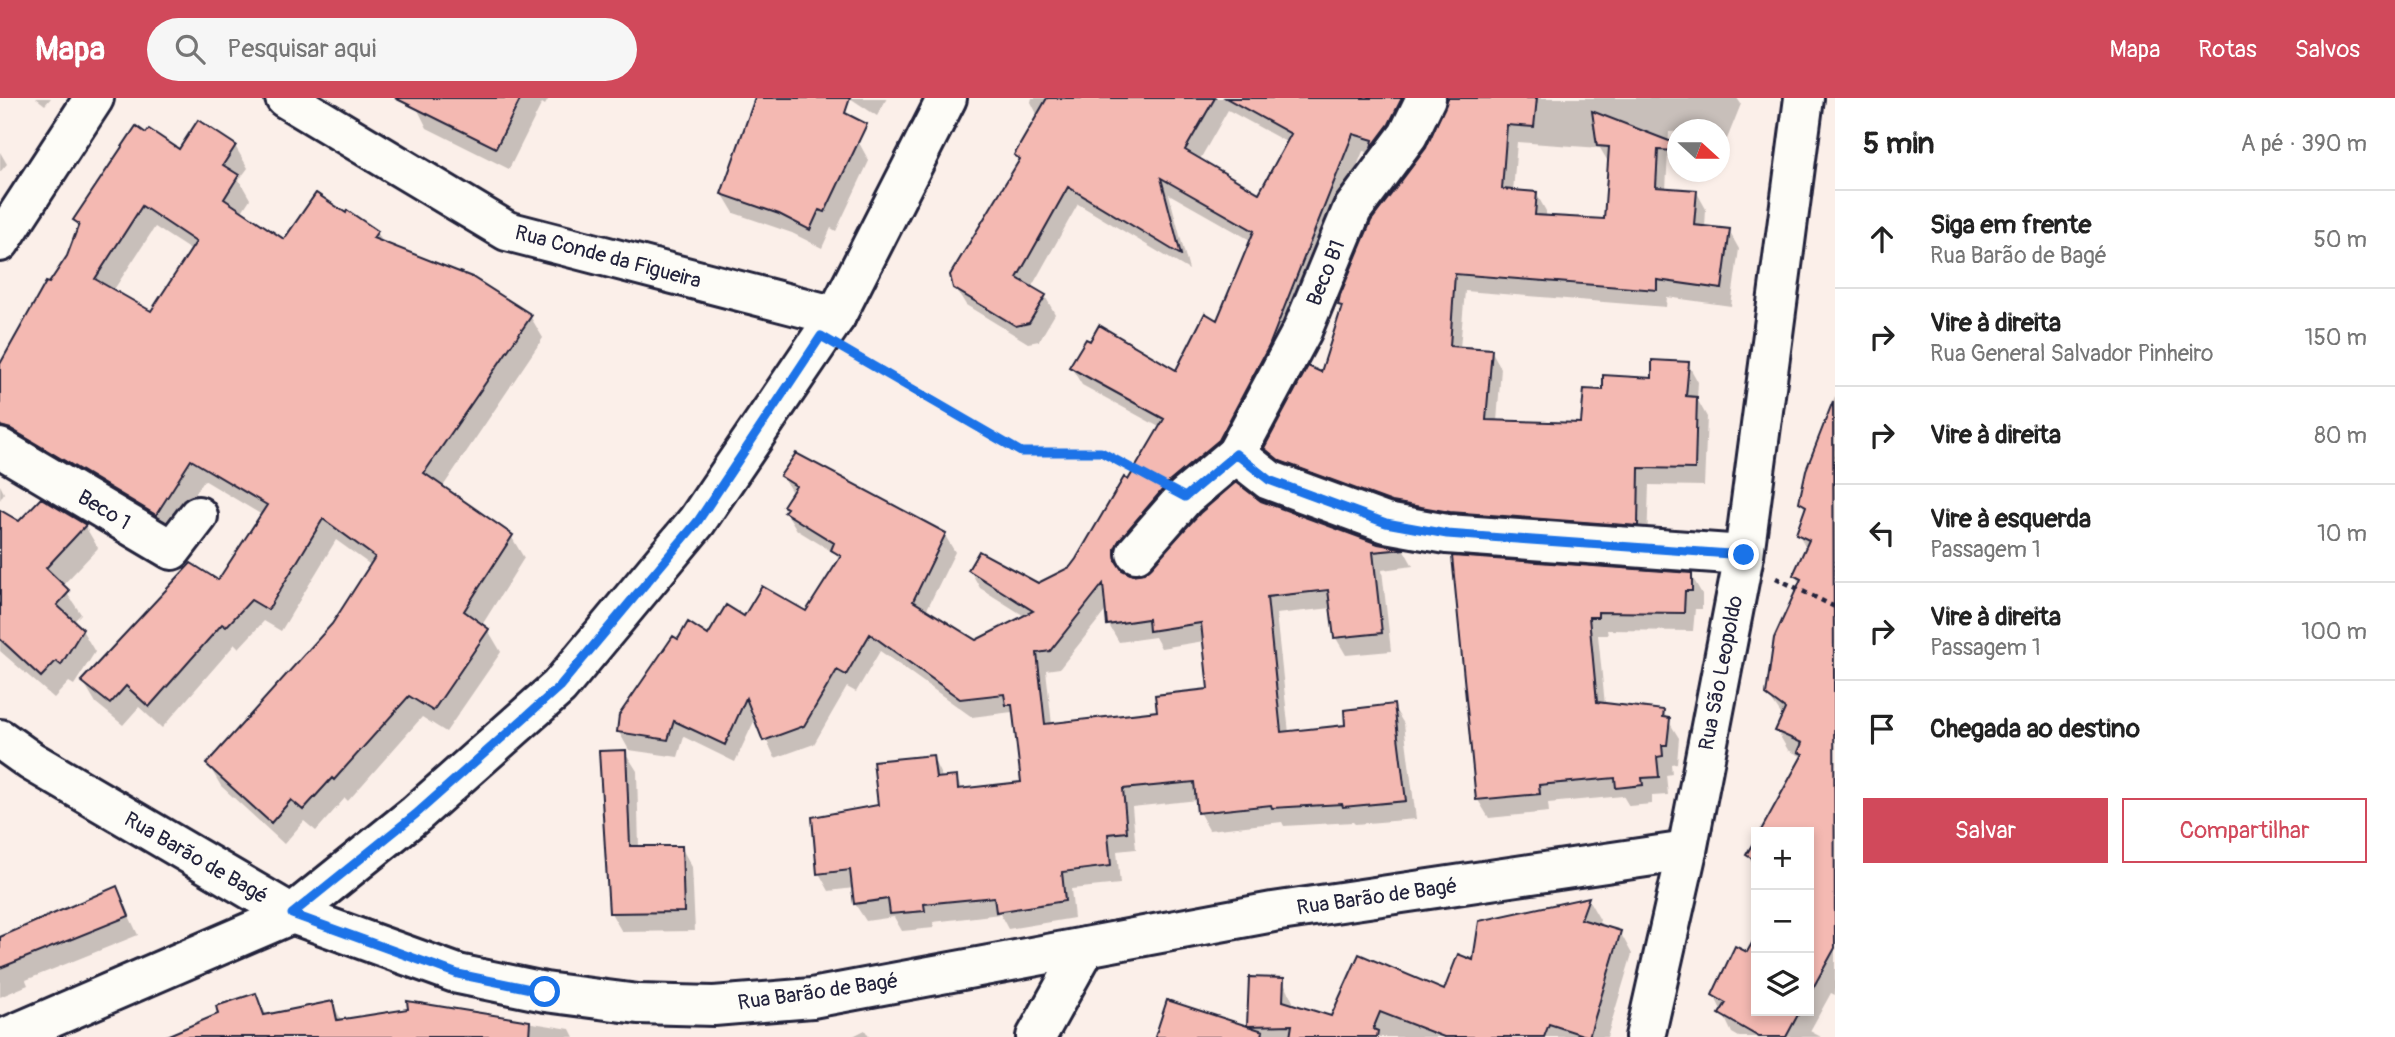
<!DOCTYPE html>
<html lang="pt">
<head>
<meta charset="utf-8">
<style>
	body { margin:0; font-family:Pangolin,sans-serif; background:#f6f6f6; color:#222 }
	.controls { position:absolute; right:21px; bottom:21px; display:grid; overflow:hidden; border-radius:0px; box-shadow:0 4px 10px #0003 }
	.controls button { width:63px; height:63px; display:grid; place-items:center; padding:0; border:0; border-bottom:2px solid #e0e0e0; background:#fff; color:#222; font:35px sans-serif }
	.compass { position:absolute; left:1667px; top:21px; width:63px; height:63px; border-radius:50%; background:#fff; box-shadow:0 4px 10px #0003; rotate:111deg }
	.stop { position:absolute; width:21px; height:21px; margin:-16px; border:5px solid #1a73e8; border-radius:50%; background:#fff }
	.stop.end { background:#1a73e8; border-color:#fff; box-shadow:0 2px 7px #0008 }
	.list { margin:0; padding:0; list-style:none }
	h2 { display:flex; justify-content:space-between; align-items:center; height:91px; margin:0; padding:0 28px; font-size:30px }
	h2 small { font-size:23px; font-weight:400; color:#767676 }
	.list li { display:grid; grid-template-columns:46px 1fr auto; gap:21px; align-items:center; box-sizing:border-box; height:98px; padding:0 28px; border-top:2px solid #e0e0e0 }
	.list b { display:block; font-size:26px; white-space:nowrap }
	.list p { margin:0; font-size:23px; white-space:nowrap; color:#767676 }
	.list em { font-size:23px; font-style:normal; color:#767676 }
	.actions { display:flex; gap:14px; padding:21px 28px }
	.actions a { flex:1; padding:16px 0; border:2px solid #d1495b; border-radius:0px; text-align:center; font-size:24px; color:#d1495b }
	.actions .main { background:#d1495b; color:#fff }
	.icon { flex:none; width:38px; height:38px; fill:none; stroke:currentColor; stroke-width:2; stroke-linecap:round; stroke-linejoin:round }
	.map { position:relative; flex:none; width:1835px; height:939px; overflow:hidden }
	header { display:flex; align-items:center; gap:42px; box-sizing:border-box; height:98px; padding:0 35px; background:#d1495b; color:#fff }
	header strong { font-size:33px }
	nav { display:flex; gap:38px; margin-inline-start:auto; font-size:24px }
	.search { width:490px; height:63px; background:#f6f6f6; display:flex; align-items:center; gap:18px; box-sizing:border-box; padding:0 24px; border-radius:38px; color:#767676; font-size:26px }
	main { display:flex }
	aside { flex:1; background:#fff }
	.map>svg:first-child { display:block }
	.shadow { fill:#0003; fill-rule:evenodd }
	.building { fill:#f4b9b2; stroke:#22223b; stroke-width:2; fill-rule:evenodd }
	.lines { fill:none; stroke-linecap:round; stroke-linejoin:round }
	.minor-casing { stroke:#22223b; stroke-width:44 }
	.path { stroke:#22223b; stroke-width:4.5; stroke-dasharray:5 5; stroke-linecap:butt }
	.minor { stroke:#fdfcf7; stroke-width:38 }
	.route { stroke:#1a73e8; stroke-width:9 }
	.labels { text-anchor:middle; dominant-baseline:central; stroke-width:5; stroke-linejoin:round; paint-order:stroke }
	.street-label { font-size:21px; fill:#22223b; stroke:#fdfcf7 }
</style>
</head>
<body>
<header>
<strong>Mapa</strong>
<div class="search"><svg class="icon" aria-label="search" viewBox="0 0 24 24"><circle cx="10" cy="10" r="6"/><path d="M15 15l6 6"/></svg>Pesquisar aqui</div>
<nav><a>Mapa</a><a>Rotas</a><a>Salvos</a></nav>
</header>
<main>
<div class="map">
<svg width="1835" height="939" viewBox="0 0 1835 939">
	<rect width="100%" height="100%" fill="#fbefe9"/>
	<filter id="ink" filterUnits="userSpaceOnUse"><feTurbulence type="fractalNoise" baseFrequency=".0143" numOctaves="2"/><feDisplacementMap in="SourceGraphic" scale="14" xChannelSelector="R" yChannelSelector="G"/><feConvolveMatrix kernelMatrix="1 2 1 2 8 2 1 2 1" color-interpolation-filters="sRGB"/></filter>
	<g filter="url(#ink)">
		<g class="shadow">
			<polygon points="36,0 51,0 45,7"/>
			<polygon points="412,0 549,0 545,7 542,5 509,71 427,30"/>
			<polygon points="757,0 772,0 858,43 869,63 836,133 831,130 822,150 792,135 734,115 722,95"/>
			<polygon points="850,0 887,0 877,18"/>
			<path d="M1032,0H1424L1377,57L1363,53L1279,266L1228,360L1124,469V475L1131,478L1144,477L1261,404L1378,447L1404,452L1413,468L1382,472L1391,553L1346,557L1336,540L1332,510L1276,516L1289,635L1347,628L1393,608L1404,626L1416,721L1355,726L1353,724L1284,728L1282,724L1209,732L1199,714L1198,702L1132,709L1136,751L1117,753L1120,786L1071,791L1074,820L1008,831L1000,816L933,824L934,830L902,833L894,819L866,823L855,806L854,790L829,793L819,775L880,709L932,659L943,681L956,680L963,692L1023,685L1012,614L972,619L880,553L856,594L847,589L814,646L775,660L756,619L735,664L684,639L678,659L629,652L619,634L679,543L709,539L745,520L806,516L840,463L836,456L797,432L786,414L785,408L793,396L782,378L944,436L955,454L926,513L976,544L1026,519L980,490L970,472L1037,487L1072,470L1128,384L1161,330L1082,287L1071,269L1177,275L1218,224L1252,143L1169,96L1189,172L1078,106L1031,190L1045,198L1055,216L1039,243L1028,245L966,207L955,189L1020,65L1016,57L1038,18L1031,4ZM1228,12L1288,45L1260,98L1199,63ZM1107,511L1109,527L1119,544L1155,539L1161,550L1204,543L1210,593L1159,614L1052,627L1046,572L1060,570Z"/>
			<path d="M1449,0H1737L1741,6L1727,41L1720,40V32L1669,34L1666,92L1696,93L1706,111L1705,130L1729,133L1739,151L1731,208L1667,199L1666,209L1465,193L1460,250L1491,252L1501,270L1497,324L1583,327L1605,294L1653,282L1688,266L1698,284L1697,301L1707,319L1704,388L1649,387L1647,445L1461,432L1276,368L1266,350L1322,277L1343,211L1340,207L1427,51ZM1517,44L1600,50L1610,67L1606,123L1546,119V113L1536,95L1513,94Z"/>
			<path d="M235,48L248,70L239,82L250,101L241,115L285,144L377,134L383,145L530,218L543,240L442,390L511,438L524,460L482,527L488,532L501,554L446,634L422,619L348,703L345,700L316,733L304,723L284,746L221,688L208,666L334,527L372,468L336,442L281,533L264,523L239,550L235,546L162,630L139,609L123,627L96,605L83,583L219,484L262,417L204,382L169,438L0,355V269L69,158L80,130L75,122L180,53ZM155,129L192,153L151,215L113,193Z"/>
			<polygon points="0,54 7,66 0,74"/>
			<polygon points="1835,298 1835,729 1828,746 1835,750 1835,897 1831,895 1810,933 1821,939 1739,939 1732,935 1714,897 1756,841 1756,913 1809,913 1809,734 1761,734 1803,659 1788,652 1777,633 1783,619 1768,597 1800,486 1795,477 1807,451 1798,435 1806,413 1801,404 1824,323"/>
			<polygon points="0,387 4,395 0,402"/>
			<polygon points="0,414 20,425 85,428 98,450 62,488 81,516 73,524 82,532 95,554 74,587 69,584 54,600 0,553"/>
			<polygon points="1454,460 1691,477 1702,496 1702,511 1695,511 1693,533 1607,532 1608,537 1598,537 1605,607 1663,614 1679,640 1677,665 1671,666 1672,676 1666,677 1668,697 1652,698 1652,706 1629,708 1623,698 1548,705 1549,714 1489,720 1478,702"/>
			<polygon points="625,654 637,673 639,750 681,749 692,769 695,833 622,834 611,815"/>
			<polygon points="1756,742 1756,771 1748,757"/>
			<polygon points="116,790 138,837 26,882 28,887 0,899 0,840"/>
			<polygon points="1588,801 1600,822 1598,828 1620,834 1632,856 1607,939 1256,939 1249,928 1283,882 1295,908 1332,920 1445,895 1475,864"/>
			<polygon points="256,897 267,918 332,905 342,923 410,912 409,905 570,931 574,939 169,939"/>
			<polygon points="865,932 869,939 851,939"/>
		</g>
		<g class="building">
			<polygon points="395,0 521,0 496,50"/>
			<polygon points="755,0 850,0 845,15 867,26 825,114 819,112 810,132 779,116 721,96"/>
			<path d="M1047,0H1215L1185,52L1259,95L1291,36L1226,0H1402L1389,26L1371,50L1373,42L1353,36L1269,248L1219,342L1169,384L1120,441L1115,451L1116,463L1122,472L1132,477L1144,475L1200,415L1236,384L1261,403L1378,446L1405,451L1373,454L1382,535L1334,540L1328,492L1267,499L1281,634L1345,627L1344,612L1394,606L1406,703L1343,709L1342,706L1272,710L1271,707L1197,715L1194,684L1123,691L1127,734L1108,736L1111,768L1062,774L1065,803L996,814L994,799L924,806L925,813L890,816L888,801L854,806L850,772L817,776L812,719L878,707L873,663L933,657L936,680L957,678L958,691L1021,684L1012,607H1006L1004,596L960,601L870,536L846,577L837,572L804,628L763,643L746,600L725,647L674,623L668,642L617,634L619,617L673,538L678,541L688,524L708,537L726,507L744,518L762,488L806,513L841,458L831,452L834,445L784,414L787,410L783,408L796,388L780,378L796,355L946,435L913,503L976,542L1033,513L968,472L979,453L1038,485L1070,469L1076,461L1124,379L1128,382L1164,321L1069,269L1086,241L1090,243L1099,227L1176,272L1205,215L1217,222L1254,133L1161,80L1181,157L1068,89L1017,180L1046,197L1029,225L1016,228L953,190L950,177L1020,61L1014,57ZM1103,486L1107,527L1148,521L1149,533L1201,525L1208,591L1155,597L1157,613L1045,626L1037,555L1050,553Z"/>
			<polygon points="1448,0 1537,0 1534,29 1507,27 1502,91 1537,94 1535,117 1604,121 1609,49 1597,48 1592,13 1677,46 1677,53 1658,52 1656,89 1697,92 1694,127 1730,131 1722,191 1657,182 1657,192 1455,176 1450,248 1492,251 1486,322 1581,325 1584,291 1603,292 1603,277 1652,280 1652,262 1689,264 1686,298 1697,299 1695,371 1639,370 1638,428 1450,414 1392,404 1280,363 1264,350 1308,268 1321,274 1342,208 1338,207 1340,197 1371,123 1426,50"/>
			<path d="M198,22L236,47L223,67L239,77L224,101L284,141L316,95L346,115L347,112L378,133L373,140L472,179L532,217L424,375L513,437L464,513L489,531L433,613L409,598L334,682L332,680L303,712L291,702L271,725L206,666L332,526L375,459L323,421L268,512L251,502L226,529L222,526L149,609L126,588L110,606L81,583L191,465L218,482L267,407L191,362L156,417L11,331L0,328V266L46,184L49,185L67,158L79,126L73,122L136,28L146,35L149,31L179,51ZM142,108L196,144L151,213L95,181Z"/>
			<polygon points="1833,303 1835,850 1809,897 1809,734 1760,734 1803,656 1798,654 1802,645 1775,633 1785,611 1766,597 1774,540 1801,481 1793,477 1809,442 1796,436 1806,408 1799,404 1806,372"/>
			<polygon points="41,400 86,427 46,470 70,493 57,507 83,531 61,567 56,563 41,579 0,541 0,412 19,423"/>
			<polygon points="1452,458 1692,475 1692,493 1685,493 1684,515 1598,514 1598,519 1589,519 1597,604 1664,612 1663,619 1670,620 1667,647 1662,647 1663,658 1657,659 1659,679 1642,680 1643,687 1616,690 1615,680 1539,687 1540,696 1476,702"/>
			<polygon points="626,652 630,748 682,748 684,814 609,815 599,653"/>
			<polygon points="1756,740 1756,763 1746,757"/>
			<polygon points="117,788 129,818 0,870 0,839"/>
			<polygon points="1589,799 1581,821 1621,833 1589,939 1549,926 1544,939 1444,939 1380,914 1373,931 1378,933 1377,939 1290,939 1292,927 1247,928 1249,879 1284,880 1283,903 1331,918 1359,856 1444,892 1458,856 1473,862 1479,823"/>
			<polygon points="1756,838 1756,913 1800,913 1786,939 1759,939 1719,916 1726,905 1712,897 1735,848 1747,854"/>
			<polygon points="256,895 264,917 333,903 337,922 408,911 407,903 530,923 529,939 164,939 218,916 216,908"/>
			<polygon points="1167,902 1263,933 1262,939 1155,939"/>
		</g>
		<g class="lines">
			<defs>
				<g id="minor">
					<polyline points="285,0 507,133 836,218"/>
					<polyline points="0,144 94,0"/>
					<polyline points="0,350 172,452 198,418"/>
					<polyline points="1236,356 1302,233 1352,112 1408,37 1426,0"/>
					<polyline points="1136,455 1185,399 1236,356 1269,382 1386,425 1447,436 1744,457"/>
					<polyline points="0,641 31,663 292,816 458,876 545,894 638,906 714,908 812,900 1273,814 1687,753"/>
					<polyline points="7,939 292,816 416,716 559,589 697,423 836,218 947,0"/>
					<polyline points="1036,939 1086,849"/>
					<polyline points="1645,939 1687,753 1744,457 1804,0"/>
				</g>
			</defs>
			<use href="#minor" class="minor-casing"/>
			<g class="path">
				<polyline points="852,256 1021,354 1101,354 1153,382"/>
				<polyline points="1776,480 1835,509"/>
			</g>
			<use href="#minor" class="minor"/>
		</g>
	</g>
	<g class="lines" filter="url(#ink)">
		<polyline class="route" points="545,894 458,876 292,816 416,716 559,589 698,423 821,238 1021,354 1101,354 1185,399 1236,356 1269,382 1386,425 1447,436 1744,457"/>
	</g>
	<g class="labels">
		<g class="street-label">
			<text transform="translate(608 159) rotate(15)">Rua Conde da Figueira</text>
			<text transform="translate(1326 175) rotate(-68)">Beco B1</text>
			<text transform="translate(104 412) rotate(31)">Beco 1</text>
			<text transform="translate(1721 575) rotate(-79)">Rua São Leopoldo</text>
			<text transform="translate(196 760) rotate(30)">Rua Barão de Bagé</text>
			<text transform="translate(1377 799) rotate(-8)">Rua Barão de Bagé</text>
			<text transform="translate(818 894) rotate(-8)">Rua Barão de Bagé</text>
		</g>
	</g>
</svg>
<div class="controls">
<button>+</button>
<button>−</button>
<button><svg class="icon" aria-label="layers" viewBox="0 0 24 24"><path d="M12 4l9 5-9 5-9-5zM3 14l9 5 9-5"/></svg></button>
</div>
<svg class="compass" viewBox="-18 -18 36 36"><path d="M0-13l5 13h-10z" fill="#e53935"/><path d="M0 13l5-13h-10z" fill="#767676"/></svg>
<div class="stop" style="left:545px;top:894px"></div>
<div class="stop end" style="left:1744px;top:457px"></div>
</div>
<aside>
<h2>5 min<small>A pé · 390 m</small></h2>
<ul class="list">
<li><svg class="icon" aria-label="ahead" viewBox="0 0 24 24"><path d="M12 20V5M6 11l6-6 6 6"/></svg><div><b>Siga em frente</b><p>Rua Barão de Bagé</p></div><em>50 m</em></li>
<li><svg class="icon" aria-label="right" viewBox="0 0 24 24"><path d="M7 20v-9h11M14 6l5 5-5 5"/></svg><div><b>Vire à direita</b><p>Rua General Salvador Pinheiro</p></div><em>150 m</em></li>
<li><svg class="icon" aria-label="right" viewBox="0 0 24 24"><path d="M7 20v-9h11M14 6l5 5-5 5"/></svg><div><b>Vire à direita</b></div><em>80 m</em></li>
<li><svg class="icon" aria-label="left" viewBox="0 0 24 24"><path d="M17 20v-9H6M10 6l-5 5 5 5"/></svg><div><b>Vire à esquerda</b><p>Passagem 1</p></div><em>10 m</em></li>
<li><svg class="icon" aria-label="right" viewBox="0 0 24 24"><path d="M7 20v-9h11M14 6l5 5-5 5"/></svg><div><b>Vire à direita</b><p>Passagem 1</p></div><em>100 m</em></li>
<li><svg class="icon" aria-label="arrive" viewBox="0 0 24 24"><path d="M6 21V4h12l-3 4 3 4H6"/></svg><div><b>Chegada ao destino</b></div></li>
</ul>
<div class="actions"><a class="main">Salvar</a><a>Compartilhar</a></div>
</aside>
</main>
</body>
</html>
